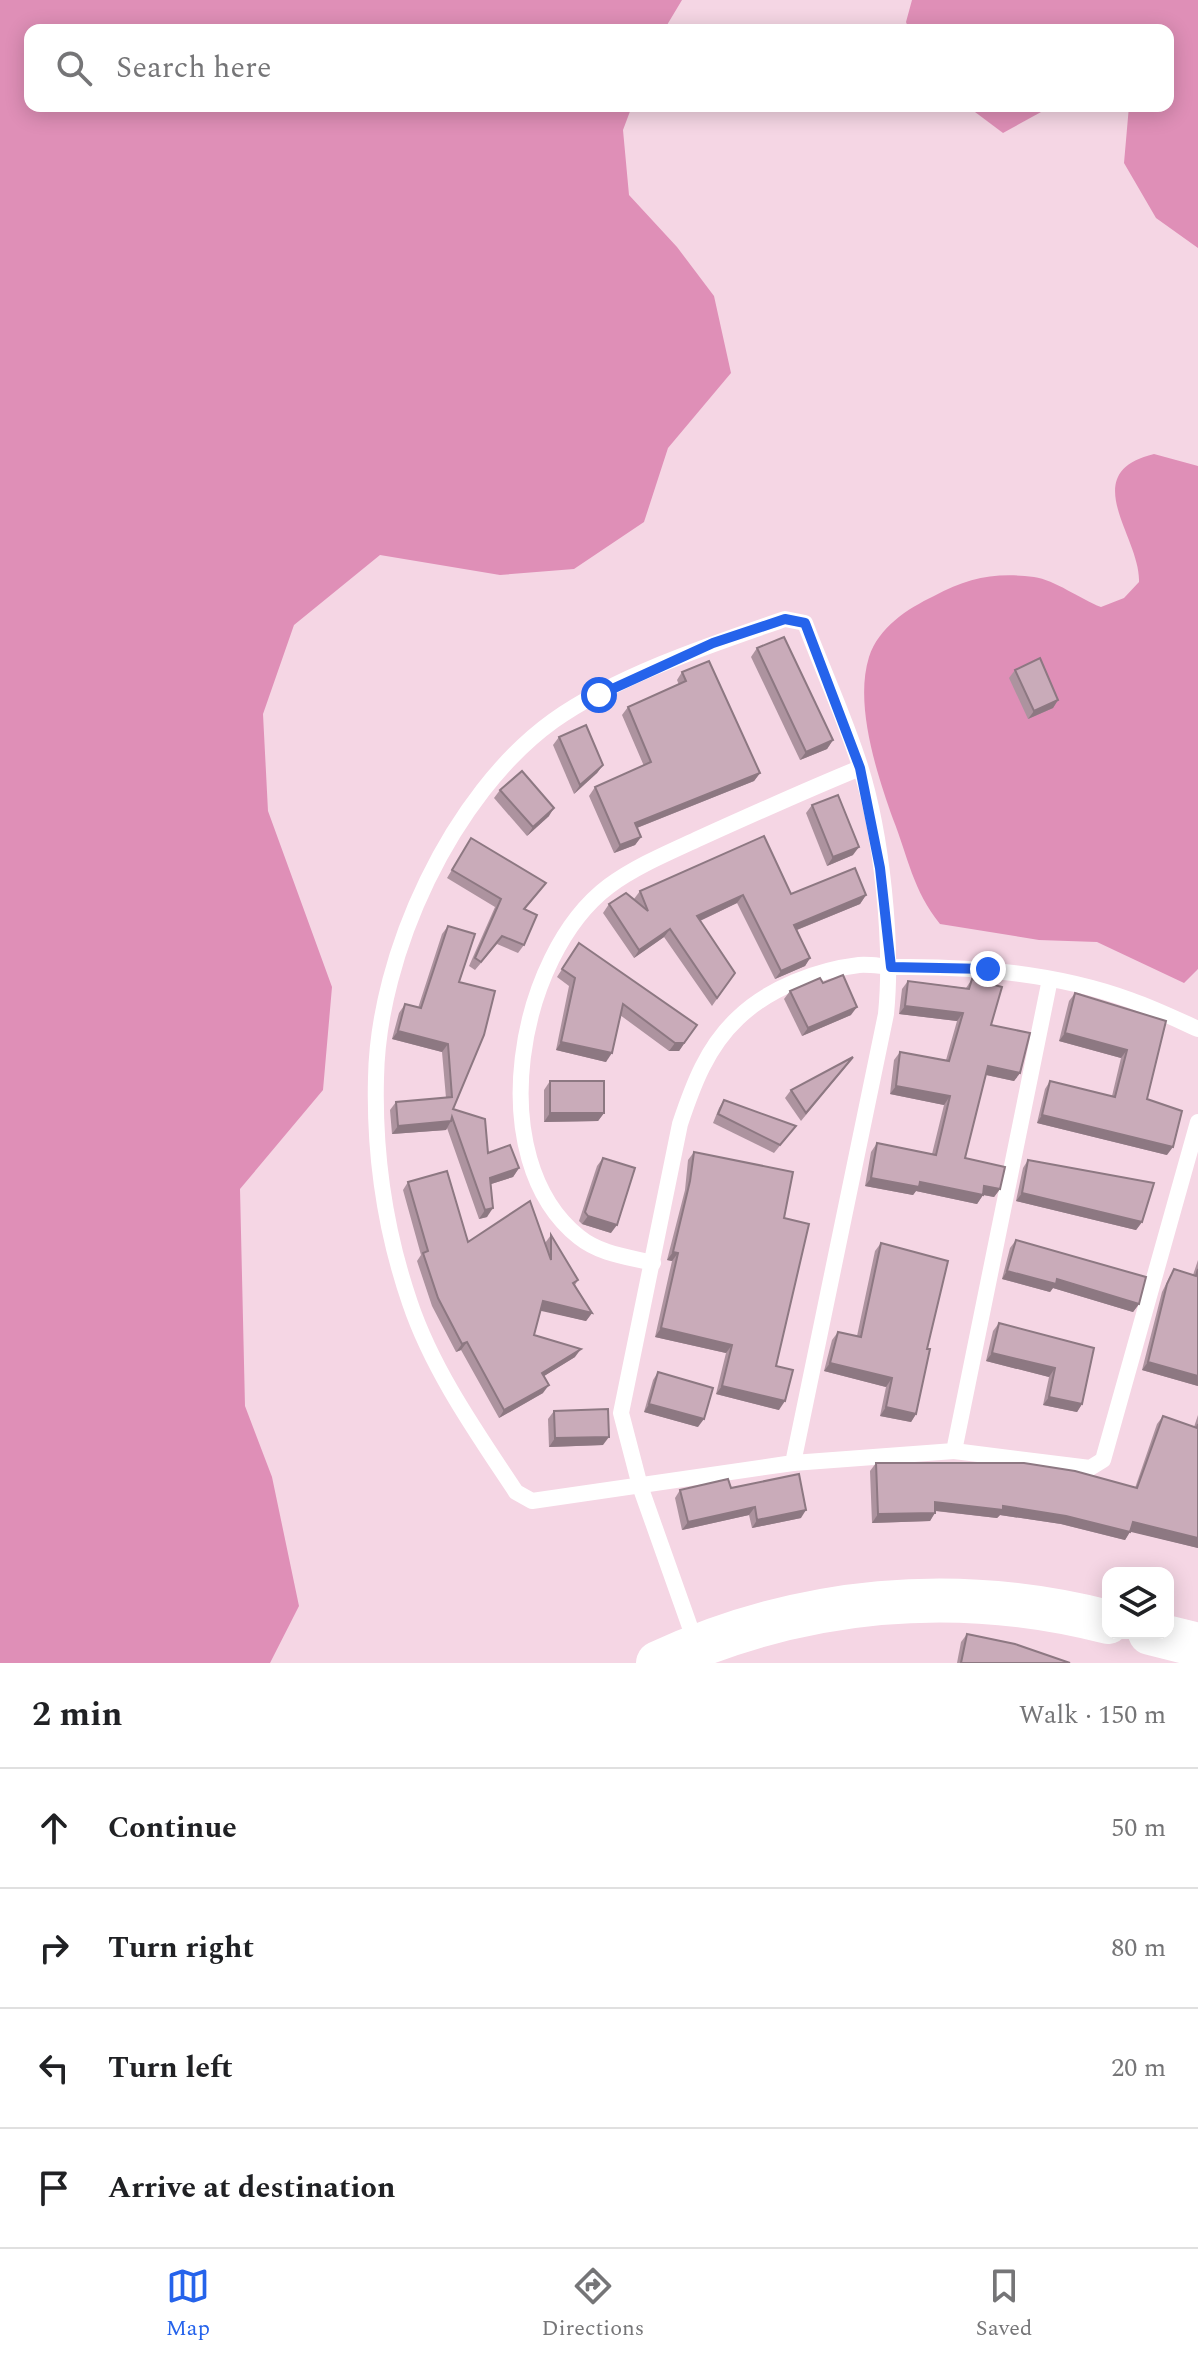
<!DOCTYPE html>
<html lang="en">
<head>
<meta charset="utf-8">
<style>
	body { margin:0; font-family:Spectral,serif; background:#f6f6f6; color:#202124 }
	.controls { position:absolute; right:24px; bottom:24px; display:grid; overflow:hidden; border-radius:16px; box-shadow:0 4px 20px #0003 }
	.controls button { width:72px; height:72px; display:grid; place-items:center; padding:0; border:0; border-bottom:2px solid #e0e0e0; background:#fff; color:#202124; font:40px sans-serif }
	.stop { position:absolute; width:24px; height:24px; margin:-18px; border:6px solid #2563eb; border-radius:50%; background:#fff }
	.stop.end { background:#2563eb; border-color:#fff; box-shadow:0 2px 8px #0008 }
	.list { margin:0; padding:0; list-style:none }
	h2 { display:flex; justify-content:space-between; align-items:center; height:104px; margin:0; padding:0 32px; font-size:34px }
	h2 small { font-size:26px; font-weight:400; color:#757577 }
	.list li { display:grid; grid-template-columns:52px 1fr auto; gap:24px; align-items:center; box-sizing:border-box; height:120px; padding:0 32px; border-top:2px solid #e0e0e0 }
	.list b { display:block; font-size:30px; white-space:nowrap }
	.list em { font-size:26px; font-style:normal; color:#757577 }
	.icon { flex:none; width:44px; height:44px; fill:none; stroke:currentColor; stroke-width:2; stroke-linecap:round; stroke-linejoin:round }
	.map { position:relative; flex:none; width:1198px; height:1663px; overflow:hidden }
	.search { position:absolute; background:#fff; box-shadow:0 4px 20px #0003; left:24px; right:24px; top:24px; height:88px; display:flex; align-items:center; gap:20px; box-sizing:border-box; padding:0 28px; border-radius:16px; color:#757577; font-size:30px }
	.sheet { height:584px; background:#fff }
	nav { display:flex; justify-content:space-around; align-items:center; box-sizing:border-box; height:112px; border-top:2px solid #e0e0e0; background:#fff; font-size:22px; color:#757577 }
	nav a { display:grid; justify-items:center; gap:4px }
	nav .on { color:#2563eb }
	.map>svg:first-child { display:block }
	.forest { fill:#df8fb7 }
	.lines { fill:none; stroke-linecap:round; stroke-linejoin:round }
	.lane { stroke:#fff; stroke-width:16 }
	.secondary { stroke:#fff; stroke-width:44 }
	.wall { fill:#ad939f }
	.shaded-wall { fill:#8d7882 }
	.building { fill:#c9abb9; stroke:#8d7882; stroke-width:2 }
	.route { stroke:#2563eb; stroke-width:10 }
</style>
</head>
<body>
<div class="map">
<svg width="1198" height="1663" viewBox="0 0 1198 1663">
	<rect width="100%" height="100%" fill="#f5d6e4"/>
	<g class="forest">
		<polygon points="0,0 682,0 664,30 30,30 30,106 632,106 623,130 629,195 677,247 714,296 731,373 668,448 644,522 574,569 500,575 380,555 294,625 263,714 268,811 332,987 323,1090 240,1189 245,1406 272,1477 299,1606 270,1663 0,1663"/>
		<polygon points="912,0 1198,0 1198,248 1156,218 1124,163 1129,106 1168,106 1168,30 909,30 906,22"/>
		<polygon points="967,106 1052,106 1003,133"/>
		<path d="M1154,454L1198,466V969L1184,983L1097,942L1039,940L940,924C913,891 908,857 893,819C877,774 854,705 869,657C879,627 907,609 934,596C968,578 995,572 1034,577C1055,580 1080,599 1101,607L1124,598L1139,582C1141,537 1075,473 1154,454Z"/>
	</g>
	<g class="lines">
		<g class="lane">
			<path d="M785,619L805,623C823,671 845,718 860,766C882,836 893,943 886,1014L793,1463L532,1501L516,1492C477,1433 433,1371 410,1303C385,1230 374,1155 376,1078C378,954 452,794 553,721C616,676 712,644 785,619Z"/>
			<path d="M653,1263C628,1257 600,1254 579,1237C481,1159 517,955 609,886C636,866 670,852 700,838C753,814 806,790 860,768"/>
			<polyline points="954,1451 1090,1468 1103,1460 1198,1122"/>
			<polyline points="793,1463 954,1451 1050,979"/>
			<path d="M696,1644L640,1486L621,1413L680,1124C693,1085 707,1047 738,1018C769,988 817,970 859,965C871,964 884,967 896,967C975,966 1056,973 1130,1000C1153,1008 1176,1019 1198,1029"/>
		</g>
		<g class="secondary">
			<polyline points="1150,1633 1198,1645"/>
			<path d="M658,1663C801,1597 956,1583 1108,1622"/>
		</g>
	</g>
	<g class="wall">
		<polygon points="757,648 833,740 827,749 800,760 751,657"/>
		<polygon points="1015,670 1058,700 1053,708 1028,719 1009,678"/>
		<polygon points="682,672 760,773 754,781 637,828 641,837 635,845 614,853 589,796 595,787 644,766 622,715 628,707 679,685 677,680"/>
		<polygon points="559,737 603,765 597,773 574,794 553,745"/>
		<polygon points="500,790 549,816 527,836 494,798"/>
		<polygon points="812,805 853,855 827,866 806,813"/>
		<polygon points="471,838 546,883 525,909 524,945 518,953 497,944 475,970 469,966 495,907 447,878"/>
		<polygon points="640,891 791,894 866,895 860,904 797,930 810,958 805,966 775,979 737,903 700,921 735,973 712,1006 664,937 634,958 603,913 609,904 634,899"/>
		<polygon points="448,926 459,982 453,1109 488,1153 519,1168 513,1177 491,1184 487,1217 479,1219 447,1128 446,1130 392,1134 390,1110 396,1102 446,1098 442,1052 392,1039 399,1013 405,1004 418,1008 442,934"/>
		<polygon points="579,943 697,1025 679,1051 669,1051 620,1015 606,1062 556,1050 569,986 557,977"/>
		<polygon points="972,979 991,1025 1020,1073 1014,1081 986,1075 965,1158 1000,1189 994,1197 983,1195 977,1204 916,1191 913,1195 865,1186 871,1152 877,1143 932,1154 944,1105 890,1094 894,1060 900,1052 946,1060 957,1021 899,1014 902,989 908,981 966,988"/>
		<polygon points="823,983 851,1015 802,1036 784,999 790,991"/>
		<polygon points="1075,993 1166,1021 1147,1099 1167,1155 1037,1123 1045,1089 1050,1081 1112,1096 1121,1058 1059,1041 1069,1001"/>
		<polygon points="853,1057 847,1065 801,1121 785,1098 791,1090"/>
		<polygon points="550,1081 604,1113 598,1121 544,1122 544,1090"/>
		<polygon points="724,1100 796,1126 774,1153 713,1123 719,1108"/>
		<polygon points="694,1152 784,1218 776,1366 779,1410 716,1394 726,1353 655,1337 672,1261 667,1260 685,1190 688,1160"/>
		<polygon points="603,1158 611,1233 582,1224 579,1221 597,1166"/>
		<polygon points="1028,1160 1142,1222 1136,1230 1016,1201 1023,1168"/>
		<polygon points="408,1182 468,1242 545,1243 551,1235 578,1280 575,1285 592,1313 586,1321 541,1310 534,1335 575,1357 544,1376 543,1393 499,1418 461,1350 456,1352 432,1306 417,1261 421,1255 403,1190"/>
		<polygon points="1016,1240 1139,1304 1133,1312 1053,1288 1050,1292 1002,1279 1010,1248"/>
		<polygon points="881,1243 927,1349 916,1414 911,1422 880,1416 886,1387 824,1371 832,1340 838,1332 857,1336 875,1251"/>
		<polygon points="1198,1260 1198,1386 1142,1370 1162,1292 1169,1278 1174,1269 1193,1275"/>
		<polygon points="999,1323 1094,1348 1082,1404 1077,1412 1043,1405 1049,1377 986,1361 993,1331"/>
		<polygon points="658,1372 698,1427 644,1412 653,1380"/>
		<polygon points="554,1411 603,1445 549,1447 548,1419"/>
		<polygon points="1198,1415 1198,1548 1130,1531 1125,1540 1061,1524 1000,1515 997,1518 935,1511 930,1521 872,1523 870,1471 876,1463 1135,1488 1157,1424 1163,1416 1194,1427"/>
		<polygon points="731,1488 801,1518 752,1528 749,1515 682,1530 675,1498 680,1490"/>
		<polygon points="967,1634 1070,1663 957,1663 961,1642"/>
	</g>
	<g class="shaded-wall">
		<polygon points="1058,700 1053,708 1028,719 1034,711"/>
		<polygon points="833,740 827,749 800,760 806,752"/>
		<polygon points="603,765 597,773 574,794 580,785"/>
		<polygon points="760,773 754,781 629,831 635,823"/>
		<polygon points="554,808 549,816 527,836 533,827"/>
		<polygon points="641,837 635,845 614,853 620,845"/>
		<polygon points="859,847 853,855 827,866 833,857"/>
		<polygon points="743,895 737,903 691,925 697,916"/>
		<polygon points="866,895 860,904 789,933 794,925"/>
		<polygon points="670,929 664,937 634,958 639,950"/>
		<polygon points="810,958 805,966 775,979 781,971"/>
		<polygon points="905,1006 963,1013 957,1021 899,1014"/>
		<polygon points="857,1007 851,1015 802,1036 808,1028"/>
		<polygon points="697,1025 679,1051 669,1051 675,1043"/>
		<polygon points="398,1031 448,1044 442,1052 392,1039"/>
		<polygon points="1065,1033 1127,1050 1121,1058 1059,1041"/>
		<polygon points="561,1042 612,1053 606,1062 556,1050"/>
		<polygon points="988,1066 1020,1073 1014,1081 982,1074"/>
		<polygon points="896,1086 950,1096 944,1105 890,1094"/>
		<polygon points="550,1113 604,1113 598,1121 544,1122"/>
		<polygon points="1042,1115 1173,1147 1167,1155 1037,1123"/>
		<polygon points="451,1121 446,1130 392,1134 398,1126"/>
		<polygon points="519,1168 513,1177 485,1186 490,1178"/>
		<polygon points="871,1178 920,1182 983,1195 977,1204 916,1191 913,1195 865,1186"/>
		<polygon points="984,1186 1000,1189 994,1197 979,1194"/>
		<polygon points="1022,1193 1142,1222 1136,1230 1016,1201"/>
		<polygon points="493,1208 487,1217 479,1219 485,1210"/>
		<polygon points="588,1216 617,1225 611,1233 582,1224"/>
		<polygon points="673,1252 678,1253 672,1261 667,1260"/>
		<polygon points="1007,1271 1057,1279 1139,1304 1133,1312 1053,1288 1050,1292 1002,1279"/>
		<polygon points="543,1301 592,1313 586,1321 537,1310"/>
		<polygon points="661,1328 732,1345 726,1353 655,1337"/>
		<polygon points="467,1342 461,1350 456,1352 462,1344"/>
		<polygon points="581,1349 575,1357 536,1381 542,1373"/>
		<polygon points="992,1353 1055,1368 1049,1377 986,1361"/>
		<polygon points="1148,1362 1198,1376 1198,1386 1142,1370"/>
		<polygon points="830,1363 892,1378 886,1387 824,1371"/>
		<polygon points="549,1385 543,1393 499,1418 504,1410"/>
		<polygon points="722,1386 785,1401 779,1410 716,1394"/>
		<polygon points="1049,1397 1082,1404 1077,1412 1043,1405"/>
		<polygon points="649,1404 704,1419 698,1427 644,1412"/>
		<polygon points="886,1407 916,1414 911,1422 880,1416"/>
		<polygon points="609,1437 603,1445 549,1447 555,1438"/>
		<polygon points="935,1502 1003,1506 1066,1516 1130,1532 1125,1540 1061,1524 1000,1515 997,1518 929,1510"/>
		<polygon points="755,1507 749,1515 682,1530 688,1522"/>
		<polygon points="806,1510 801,1518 752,1528 757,1520"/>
		<polygon points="935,1513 930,1521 872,1523 878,1514"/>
		<polygon points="1133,1522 1198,1538 1198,1548 1127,1531"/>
	</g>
	<g class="building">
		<polygon points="784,637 833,740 806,752 757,648"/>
		<polygon points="1040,658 1058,700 1034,711 1015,670"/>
		<polygon points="709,661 760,773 635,823 641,837 620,845 595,787 651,762 628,707 686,681 682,672"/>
		<polygon points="586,725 603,765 580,785 559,737"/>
		<polygon points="522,771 554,808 533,827 500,790"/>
		<polygon points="838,795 859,847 833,857 812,805"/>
		<polygon points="764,836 791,894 855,868 866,895 794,925 810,958 781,971 743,895 697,916 735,973 717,998 670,929 639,950 609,904 626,893 648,911 640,891"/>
		<polygon points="471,838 546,883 524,909 537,915 524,945 502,936 481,962 475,958 501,899 452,870"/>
		<polygon points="448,926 475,934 459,982 495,991 484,1035 453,1109 485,1119 488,1153 510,1145 519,1168 490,1178 493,1208 485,1210 452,1117 451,1121 398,1126 396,1102 452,1097 448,1044 398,1031 405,1004 421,1008"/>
		<polygon points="579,943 697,1025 684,1043 675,1043 623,1004 612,1053 561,1042 575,978 562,969"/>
		<polygon points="843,975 857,1007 808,1028 790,991 820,978 823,983"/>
		<polygon points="972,979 1002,987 991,1025 1030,1033 1020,1073 988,1066 965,1158 1005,1167 1000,1189 984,1186 983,1195 920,1182 919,1187 871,1178 877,1143 936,1155 950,1096 896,1086 900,1052 949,1061 963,1013 905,1006 908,981 969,989"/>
		<polygon points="1075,993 1166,1021 1147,1099 1182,1111 1173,1147 1042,1115 1050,1081 1115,1097 1127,1050 1065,1033"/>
		<polygon points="853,1057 806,1113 791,1090"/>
		<rect x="550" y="1081" width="54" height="32"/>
		<polygon points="724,1100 796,1126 780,1145 718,1114"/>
		<polygon points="694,1152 793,1172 784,1218 809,1224 776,1366 793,1370 785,1401 722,1386 732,1345 661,1328 678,1253 673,1252 690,1181"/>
		<polygon points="603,1158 635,1168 617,1225 588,1216 585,1212"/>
		<polygon points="1028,1160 1154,1183 1142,1222 1022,1193"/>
		<polygon points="447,1171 468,1242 530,1201 551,1260 551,1235 578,1280 573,1283 592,1313 543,1301 534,1335 581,1349 542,1373 549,1385 504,1410 467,1342 462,1344 438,1298 423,1253 428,1251 408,1182"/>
		<polygon points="1016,1240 1146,1277 1139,1304 1057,1279 1056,1284 1007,1271"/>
		<polygon points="881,1243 948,1261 927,1349 930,1349 916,1414 886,1407 892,1378 830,1363 838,1332 861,1337"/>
		<polygon points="1174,1269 1196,1276 1198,1269 1198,1376 1148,1362 1167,1284"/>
		<polygon points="999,1323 1094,1348 1082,1404 1049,1397 1055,1368 992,1353"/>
		<polygon points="658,1372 713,1388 704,1419 649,1404"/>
		<polygon points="608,1409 609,1437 555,1438 554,1411"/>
		<polygon points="1163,1416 1197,1428 1198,1424 1198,1538 1133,1522 1130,1532 1066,1516 1003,1506 1003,1510 935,1502 935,1513 878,1514 876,1463 1024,1463 1075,1471 1137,1488"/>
		<polygon points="799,1474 806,1510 757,1520 755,1507 688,1522 680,1490 728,1479 731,1488"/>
		<polygon points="967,1634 1015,1644 1070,1663 961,1663"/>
	</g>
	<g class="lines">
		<polyline class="route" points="599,695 713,643 785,619 805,623 860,768 880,868 891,967 988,969"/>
	</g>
</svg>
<div class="controls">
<button><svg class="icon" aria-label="layers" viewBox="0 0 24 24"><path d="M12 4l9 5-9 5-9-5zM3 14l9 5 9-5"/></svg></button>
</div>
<div class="stop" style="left:599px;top:695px"></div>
<div class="stop end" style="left:988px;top:969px"></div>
<div class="search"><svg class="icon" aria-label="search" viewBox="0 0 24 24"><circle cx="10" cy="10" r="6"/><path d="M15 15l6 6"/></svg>Search here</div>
</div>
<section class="sheet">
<h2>2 min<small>Walk · 150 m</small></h2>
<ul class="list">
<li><svg class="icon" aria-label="ahead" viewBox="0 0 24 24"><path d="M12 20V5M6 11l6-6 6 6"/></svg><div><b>Continue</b></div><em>50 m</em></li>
<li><svg class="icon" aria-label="right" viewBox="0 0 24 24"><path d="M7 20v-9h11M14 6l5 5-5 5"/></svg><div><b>Turn right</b></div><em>80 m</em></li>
<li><svg class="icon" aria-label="left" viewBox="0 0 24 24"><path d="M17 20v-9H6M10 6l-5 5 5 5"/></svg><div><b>Turn left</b></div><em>20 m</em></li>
<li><svg class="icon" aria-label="arrive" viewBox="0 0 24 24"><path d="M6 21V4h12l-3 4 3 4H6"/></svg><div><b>Arrive at destination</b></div></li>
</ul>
</section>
<nav>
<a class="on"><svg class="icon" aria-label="map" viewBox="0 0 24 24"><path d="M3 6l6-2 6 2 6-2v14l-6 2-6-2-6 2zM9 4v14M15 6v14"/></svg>Map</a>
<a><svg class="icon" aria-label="directions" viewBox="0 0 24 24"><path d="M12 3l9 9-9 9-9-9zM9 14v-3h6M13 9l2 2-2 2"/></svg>Directions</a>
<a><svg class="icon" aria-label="saved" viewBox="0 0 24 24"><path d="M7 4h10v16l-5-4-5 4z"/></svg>Saved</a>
</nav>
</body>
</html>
